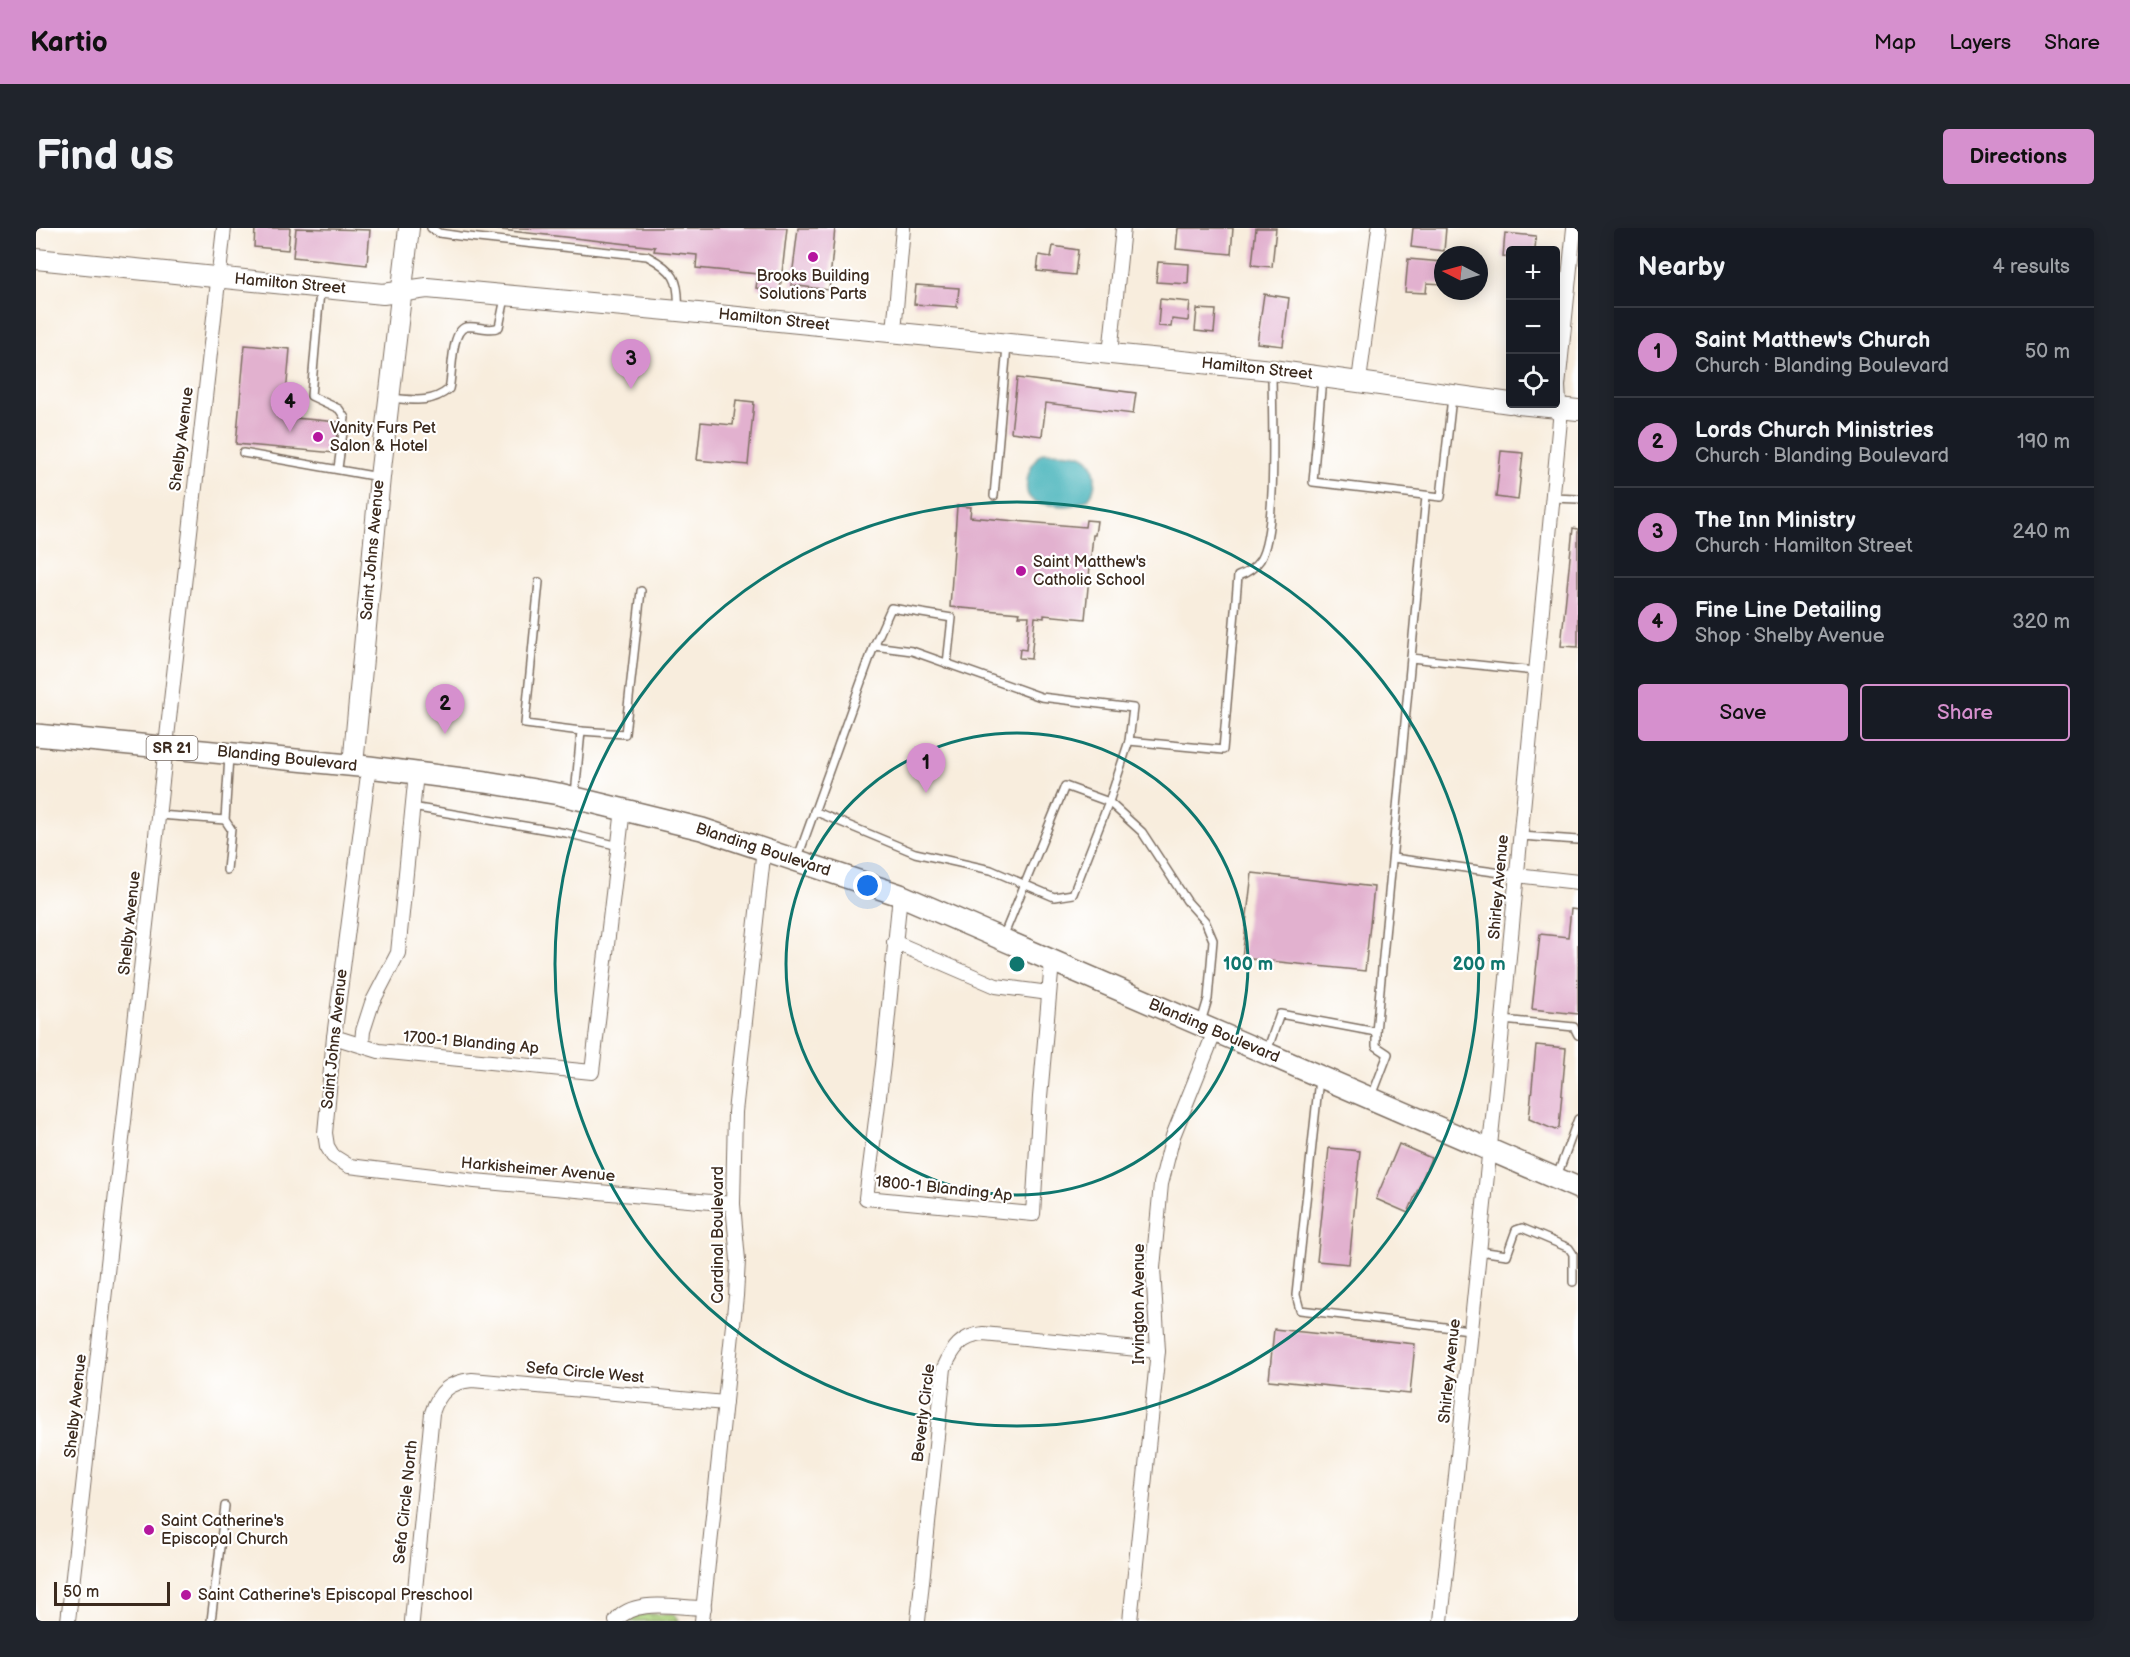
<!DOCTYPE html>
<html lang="en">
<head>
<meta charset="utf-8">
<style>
	body { margin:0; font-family:"Balsamiq Sans",sans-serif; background:#20242c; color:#f1f3f6 }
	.controls { position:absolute; right:18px; top:18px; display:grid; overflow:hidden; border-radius:6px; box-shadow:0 3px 15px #0003 }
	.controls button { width:54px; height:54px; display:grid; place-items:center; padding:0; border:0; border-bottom:2px solid #363941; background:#171b24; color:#f1f3f6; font:30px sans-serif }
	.compass { position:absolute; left:1398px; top:18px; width:54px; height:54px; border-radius:50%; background:#171b24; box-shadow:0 3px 15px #0003; rotate:276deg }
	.scale { position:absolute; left:18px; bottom:15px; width:116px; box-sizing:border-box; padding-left:6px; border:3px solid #3b2a1e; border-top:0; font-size:16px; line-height:21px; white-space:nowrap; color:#3b2a1e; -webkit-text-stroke:4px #fff; paint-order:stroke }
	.you { position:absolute; left:832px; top:658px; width:21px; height:21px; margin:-15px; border:4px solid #fff; border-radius:50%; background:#1a73e8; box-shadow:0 0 0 9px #1a73e833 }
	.badge { display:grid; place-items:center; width:39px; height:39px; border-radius:50%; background:#d690ce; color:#111; font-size:20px; font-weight:700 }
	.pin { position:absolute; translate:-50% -50px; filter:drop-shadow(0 2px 3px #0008) }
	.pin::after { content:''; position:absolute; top:32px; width:21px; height:18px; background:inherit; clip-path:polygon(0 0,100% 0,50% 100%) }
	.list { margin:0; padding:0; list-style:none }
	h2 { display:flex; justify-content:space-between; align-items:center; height:78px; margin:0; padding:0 24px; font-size:26px }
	h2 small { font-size:20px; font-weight:400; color:#9ea1a6 }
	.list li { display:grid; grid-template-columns:39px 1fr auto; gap:18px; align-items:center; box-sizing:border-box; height:90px; padding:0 24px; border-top:2px solid #363941 }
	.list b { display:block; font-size:22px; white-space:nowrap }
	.list p { margin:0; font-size:20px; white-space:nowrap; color:#9ea1a6 }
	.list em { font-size:20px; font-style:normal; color:#9ea1a6 }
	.actions { display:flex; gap:12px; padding:18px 24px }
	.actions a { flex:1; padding:14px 0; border:2px solid #d690ce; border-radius:6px; text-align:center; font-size:21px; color:#d690ce }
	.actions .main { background:#d690ce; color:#111 }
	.icon { flex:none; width:33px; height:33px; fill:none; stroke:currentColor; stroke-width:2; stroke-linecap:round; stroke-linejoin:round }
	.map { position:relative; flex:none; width:1542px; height:1393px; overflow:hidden; border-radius:6px }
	header { display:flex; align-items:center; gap:36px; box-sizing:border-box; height:84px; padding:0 30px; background:#d690ce; color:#111 }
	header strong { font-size:28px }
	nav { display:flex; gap:33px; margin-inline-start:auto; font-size:21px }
	.intro { display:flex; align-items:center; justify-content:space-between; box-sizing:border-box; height:144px; padding:0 36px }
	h1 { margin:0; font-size:42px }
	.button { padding:15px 27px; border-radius:6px; background:#d690ce; color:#111; font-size:21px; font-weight:700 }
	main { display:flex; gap:36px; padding:0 36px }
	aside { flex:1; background:#171b24; border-radius:6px; box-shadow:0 3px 15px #0003 }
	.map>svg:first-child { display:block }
	.park { fill:url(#park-tufts); stroke:#768050; stroke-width:1.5 }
	.water { fill:#3fb0b8; stroke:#3d6d6b; stroke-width:1.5 }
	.building { fill:#e2b1cf }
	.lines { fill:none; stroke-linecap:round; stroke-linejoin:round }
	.lane-casing { stroke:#7d6e61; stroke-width:10 }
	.street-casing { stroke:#7d6e61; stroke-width:16 }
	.secondary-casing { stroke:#7d6e61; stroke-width:22 }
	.primary-casing { stroke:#7d6e61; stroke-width:24 }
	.lane { stroke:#fff; stroke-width:7 }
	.street { stroke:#fff; stroke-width:14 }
	.secondary { stroke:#fff; stroke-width:20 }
	.primary { stroke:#fff; stroke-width:21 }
	.ring { fill:none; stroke:#0f766e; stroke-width:3 }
	.poi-dot { fill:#b5179e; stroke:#fff; stroke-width:2 }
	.labels { text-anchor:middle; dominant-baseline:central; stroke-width:4.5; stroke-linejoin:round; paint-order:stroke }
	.shield { fill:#fff; stroke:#766a62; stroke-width:1.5 }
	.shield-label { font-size:15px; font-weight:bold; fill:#3b2a1e }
	.poi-label { font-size:16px; fill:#3b2a1e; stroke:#fff; text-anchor:start }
	.street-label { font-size:16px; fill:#3b2a1e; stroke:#fff }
	.centre { fill:#0f766e; stroke:#fff; stroke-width:3 }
	.ring-label { font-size:18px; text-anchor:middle; font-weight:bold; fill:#0f766e; stroke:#fff; stroke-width:4.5; stroke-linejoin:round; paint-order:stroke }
</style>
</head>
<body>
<header>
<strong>Kartio</strong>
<nav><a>Map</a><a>Layers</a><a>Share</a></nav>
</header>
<div class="intro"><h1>Find us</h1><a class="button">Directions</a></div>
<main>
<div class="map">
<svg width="1542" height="1393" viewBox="0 0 1542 1393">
	<defs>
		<pattern id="park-tufts" width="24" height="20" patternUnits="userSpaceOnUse" patternTransform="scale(1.5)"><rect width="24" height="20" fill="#b0d782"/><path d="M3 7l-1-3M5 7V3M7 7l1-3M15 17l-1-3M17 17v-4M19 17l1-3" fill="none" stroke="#98b970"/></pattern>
	</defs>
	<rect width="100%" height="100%" fill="#fff"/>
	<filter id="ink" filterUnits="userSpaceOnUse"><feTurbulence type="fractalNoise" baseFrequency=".0167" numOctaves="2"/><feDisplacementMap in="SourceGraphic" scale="12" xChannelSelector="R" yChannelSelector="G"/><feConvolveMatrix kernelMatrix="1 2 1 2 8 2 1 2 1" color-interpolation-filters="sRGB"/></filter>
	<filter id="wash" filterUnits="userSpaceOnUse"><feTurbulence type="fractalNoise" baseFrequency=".008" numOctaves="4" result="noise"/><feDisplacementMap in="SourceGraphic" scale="24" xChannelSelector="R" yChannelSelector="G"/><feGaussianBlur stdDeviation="1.35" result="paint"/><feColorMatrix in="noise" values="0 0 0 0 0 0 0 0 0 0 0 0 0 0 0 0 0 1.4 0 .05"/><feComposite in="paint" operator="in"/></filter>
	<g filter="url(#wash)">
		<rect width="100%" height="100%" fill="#f8eddd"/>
		<polygon class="park" points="612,1386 638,1387 643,1393 590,1393 598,1388"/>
		<path class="water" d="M1008,224C1020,225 1040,223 1049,229C1061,236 1061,256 1055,267C1052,273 1046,274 1040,276C1032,279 1025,278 1017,277C1010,276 1001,276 995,271C984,262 995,229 1008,224Z"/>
		<g id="blocks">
			<g class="building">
				<polygon points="219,0 254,0 252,22 218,19"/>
				<polygon points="260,0 334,2 331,37 257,29"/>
				<polygon points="448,0 751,0 744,63 720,60 722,46 660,40 661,27 618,23 619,19"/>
				<polygon points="762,0 799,0 793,62 755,57"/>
				<polygon points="1142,0 1197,0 1195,26 1140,21"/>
				<polygon points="1220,0 1240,0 1236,39 1216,37"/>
				<polygon points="1377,0 1410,0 1408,23 1375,19"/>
				<polygon points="1469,5 1500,8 1499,22 1474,22 1474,30 1467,29"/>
				<polygon points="1017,18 1042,22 1039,47 1001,43 1003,27 1015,29"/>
				<polygon points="1372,31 1407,34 1407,56 1391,55 1390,65 1369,64"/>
				<polygon points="1122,34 1153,36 1152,56 1120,54"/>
				<polygon points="880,57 923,60 921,79 878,76"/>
				<polygon points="1228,66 1253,70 1247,118 1221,115"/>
				<polygon points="1124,71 1154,74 1152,93 1136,91 1135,99 1122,98"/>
				<polygon points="1161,81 1180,82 1178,105 1159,103"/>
				<polygon points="209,117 254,121 248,189 302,194 299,225 200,216"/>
				<polygon points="981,150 1100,165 1097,186 1010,175 1006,208 975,204"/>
				<polygon points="700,172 718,174 712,237 661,232 665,194 697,197"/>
				<polygon points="1465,223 1487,225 1482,272 1460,269"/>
				<polygon points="921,278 935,279 934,289 1049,299 1050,292 1061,293 1059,307 1057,307 1049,391 1008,387 1008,390 999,389 995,431 983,430 984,421 990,422 993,388 983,388 984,385 914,379"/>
				<polygon points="1537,300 1542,301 1542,419 1525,418"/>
				<polygon points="1216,645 1338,659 1329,743 1206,730"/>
				<polygon points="1535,681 1542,682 1542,786 1496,781 1504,706 1532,709"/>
				<polygon points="1500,817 1530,820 1523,899 1519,902 1493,891"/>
				<polygon points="1363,916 1395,930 1372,985 1340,971"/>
				<polygon points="1293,920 1324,923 1313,1036 1281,1033"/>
				<polygon points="1238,1101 1379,1116 1374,1166 1233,1152"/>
			</g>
		</g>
	</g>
	<g filter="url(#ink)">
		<use href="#blocks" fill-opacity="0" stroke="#7d6e61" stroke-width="1.5"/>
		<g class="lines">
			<defs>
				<g id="lane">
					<path d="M395,0L403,5L423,8L611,28C638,42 644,52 642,82"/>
					<polyline points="284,63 275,168 303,181 309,190 302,240"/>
					<polyline points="1286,150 1277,254 1405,269 1416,169"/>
					<path d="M354,170C377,172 395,176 413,161C417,147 414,103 430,99C441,97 453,104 463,99L469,70"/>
					<polyline points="207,225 343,249"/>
					<polyline points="958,268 971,118"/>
					<polyline points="1390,268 1375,430 1499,443"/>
					<polyline points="1516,270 1542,271"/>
					<polyline points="503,354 489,496 545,503 539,567"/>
					<path d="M838,418L876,423L1005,469L1097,480L1093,513L1187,522L1202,348C1211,345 1218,341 1224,332C1242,303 1236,183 1236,143"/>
					<polyline points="545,503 589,506 605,363"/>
					<polyline points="376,579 530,605 583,618"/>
					<polyline points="778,583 879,625 955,642 1018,669 1037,666 1073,574 1106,604 1151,673 1169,693 1177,712 1172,771 1165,794"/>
					<polyline points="123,587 189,592 193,528"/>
					<polyline points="189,592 195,601 191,642"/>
					<polyline points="1485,608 1542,612"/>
					<polyline points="762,629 838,418 855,380 916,390 911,436"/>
					<polyline points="1357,630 1480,647"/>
					<polyline points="967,709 1029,558 1073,574 1093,513"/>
					<polyline points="1467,792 1538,799 1542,807"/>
					<polyline points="1340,804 1375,430"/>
					<polyline points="1231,823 1244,786 1340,804 1340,818 1352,826 1336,868"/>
					<polyline points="1283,851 1260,1067 1264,1082 1434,1102"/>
					<polyline points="1521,948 1542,891"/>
					<polyline points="1443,1023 1471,1027 1480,1002 1486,1000 1533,1020 1537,1026 1537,1054"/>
					<polyline points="175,1393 189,1278"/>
				</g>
				<g id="street">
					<polyline points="858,104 867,0"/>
					<polyline points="1074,126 1087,0"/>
					<polyline points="1323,153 1343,0"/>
					<polyline points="333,539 298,809 289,905 291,918 297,928 313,938 439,953 697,976"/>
					<polyline points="1480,647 1542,654"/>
					<polyline points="864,667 847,837 830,970 997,986 1004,869 1016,734"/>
					<polyline points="858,714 960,758 1013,765"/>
					<polyline points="298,809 343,823 556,844 587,581"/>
					<polyline points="326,815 327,803 336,775 362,725 380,545"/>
					<polyline points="32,1393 188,0"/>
					<path d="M376,1393L396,1185C403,1163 414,1154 436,1152L689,1175"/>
					<path d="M580,1393C597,1369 642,1380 668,1380"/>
					<polyline points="666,1393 700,1068 702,1032 697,976 699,884 728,620"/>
					<path d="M882,1393L908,1140C917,1120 925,1108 947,1106L1122,1123"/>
					<polyline points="1094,1393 1122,1123 1117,1040 1125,956 1137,908 1179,803"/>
					<polyline points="1405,1393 1467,792 1524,192 1522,158 1538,0"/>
				</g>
				<g id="secondary">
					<polyline points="0,31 347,66 391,60 642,83 1236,142 1474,175"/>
					<polyline points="1482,176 1542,182"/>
					<polyline points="317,537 344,249 373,0"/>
				</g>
				<polyline id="primary" points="0,507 333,539 450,554 523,566 666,601 864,667 1542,960"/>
			</defs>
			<use href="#lane" class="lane-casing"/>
			<use href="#street" class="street-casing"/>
			<use href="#secondary" class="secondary-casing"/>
			<use href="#primary" class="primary-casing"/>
			<use href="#lane" class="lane"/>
			<use href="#street" class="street"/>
			<use href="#secondary" class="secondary"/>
			<use href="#primary" class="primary"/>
		</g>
	</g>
	<g class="ring">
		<circle cx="981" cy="736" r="231"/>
		<circle cx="981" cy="736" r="462"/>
	</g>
	<g class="poi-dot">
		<circle cx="777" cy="29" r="6"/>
		<circle cx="282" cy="209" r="6"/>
		<circle cx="985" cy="343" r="6"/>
		<circle cx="113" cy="1302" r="6"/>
		<circle cx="150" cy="1367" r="6"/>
	</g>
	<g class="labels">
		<rect class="shield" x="110.5" y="508" width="51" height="24" rx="4.5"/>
		<g class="shield-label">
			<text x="136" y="520">SR 21</text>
		</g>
		<g class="poi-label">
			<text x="777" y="48" text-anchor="middle">Brooks Building<tspan x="777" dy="18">Solutions Parts</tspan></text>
			<text x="294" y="200">Vanity Furs Pet<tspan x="294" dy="18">Salon &amp; Hotel</tspan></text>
			<text x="997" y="334">Saint Matthew's<tspan x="997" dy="18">Catholic School</tspan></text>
			<text x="125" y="1293">Saint Catherine's<tspan x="125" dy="18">Episcopal Church</tspan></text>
			<text x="162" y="1367">Saint Catherine's Episcopal Preschool</text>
		</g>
		<g class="street-label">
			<text transform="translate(254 56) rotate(5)">Hamilton Street</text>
			<text transform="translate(738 92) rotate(6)">Hamilton Street</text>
			<text transform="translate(1221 141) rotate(6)">Hamilton Street</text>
			<text transform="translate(146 211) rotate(-83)">Shelby Avenue</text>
			<text transform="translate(337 322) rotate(-85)">Saint Johns Avenue</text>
			<text transform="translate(251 531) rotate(6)">Blanding Boulevard</text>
			<text transform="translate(727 622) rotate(18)">Blanding Boulevard</text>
			<text transform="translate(1463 659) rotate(-85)">Shirley Avenue</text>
			<text transform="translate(94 695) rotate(-84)">Shelby Avenue</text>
			<text transform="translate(1178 803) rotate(23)">Blanding Boulevard</text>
			<text transform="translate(299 811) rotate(-84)">Saint Johns Avenue</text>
			<text transform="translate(435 815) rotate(5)">1700-1 Blanding Ap</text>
			<text transform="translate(502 942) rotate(5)">Harkisheimer Avenue</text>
			<text transform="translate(908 961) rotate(6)">1800-1 Blanding Ap</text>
			<text transform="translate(682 1007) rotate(-90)">Cardinal Boulevard</text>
			<text transform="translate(1103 1076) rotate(-90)">Irvington Avenue</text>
			<text transform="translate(1414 1143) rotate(-84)">Shirley Avenue</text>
			<text transform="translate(549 1145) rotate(5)">Sefa Circle West</text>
			<text transform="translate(40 1178) rotate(-84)">Shelby Avenue</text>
			<text transform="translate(888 1185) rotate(-83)">Beverly Circle</text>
			<text transform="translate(370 1274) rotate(-84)">Sefa Circle North</text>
		</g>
	</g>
	<circle cx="981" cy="736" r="9" class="centre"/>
	<g class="ring-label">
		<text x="1212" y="742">100 m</text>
		<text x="1443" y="742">200 m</text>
	</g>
</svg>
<div class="controls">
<button>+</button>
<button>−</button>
<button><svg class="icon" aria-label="locate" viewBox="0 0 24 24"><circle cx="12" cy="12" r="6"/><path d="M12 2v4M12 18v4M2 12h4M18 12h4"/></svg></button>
</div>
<svg class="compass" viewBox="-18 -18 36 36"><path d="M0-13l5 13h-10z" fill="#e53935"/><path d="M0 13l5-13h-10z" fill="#9ea1a6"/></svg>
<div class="scale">50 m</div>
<div class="you"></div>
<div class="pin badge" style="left:890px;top:565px">1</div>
<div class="pin badge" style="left:409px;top:506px">2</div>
<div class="pin badge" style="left:595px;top:161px">3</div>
<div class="pin badge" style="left:254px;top:204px">4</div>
</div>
<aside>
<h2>Nearby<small>4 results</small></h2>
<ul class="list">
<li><span class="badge">1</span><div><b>Saint Matthew's Church</b><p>Church · Blanding Boulevard</p></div><em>50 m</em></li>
<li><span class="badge">2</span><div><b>Lords Church Ministries</b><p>Church · Blanding Boulevard</p></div><em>190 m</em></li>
<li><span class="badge">3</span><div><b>The Inn Ministry</b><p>Church · Hamilton Street</p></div><em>240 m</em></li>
<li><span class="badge">4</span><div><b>Fine Line Detailing</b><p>Shop · Shelby Avenue</p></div><em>320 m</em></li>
</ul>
<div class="actions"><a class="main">Save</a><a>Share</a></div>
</aside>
</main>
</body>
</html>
